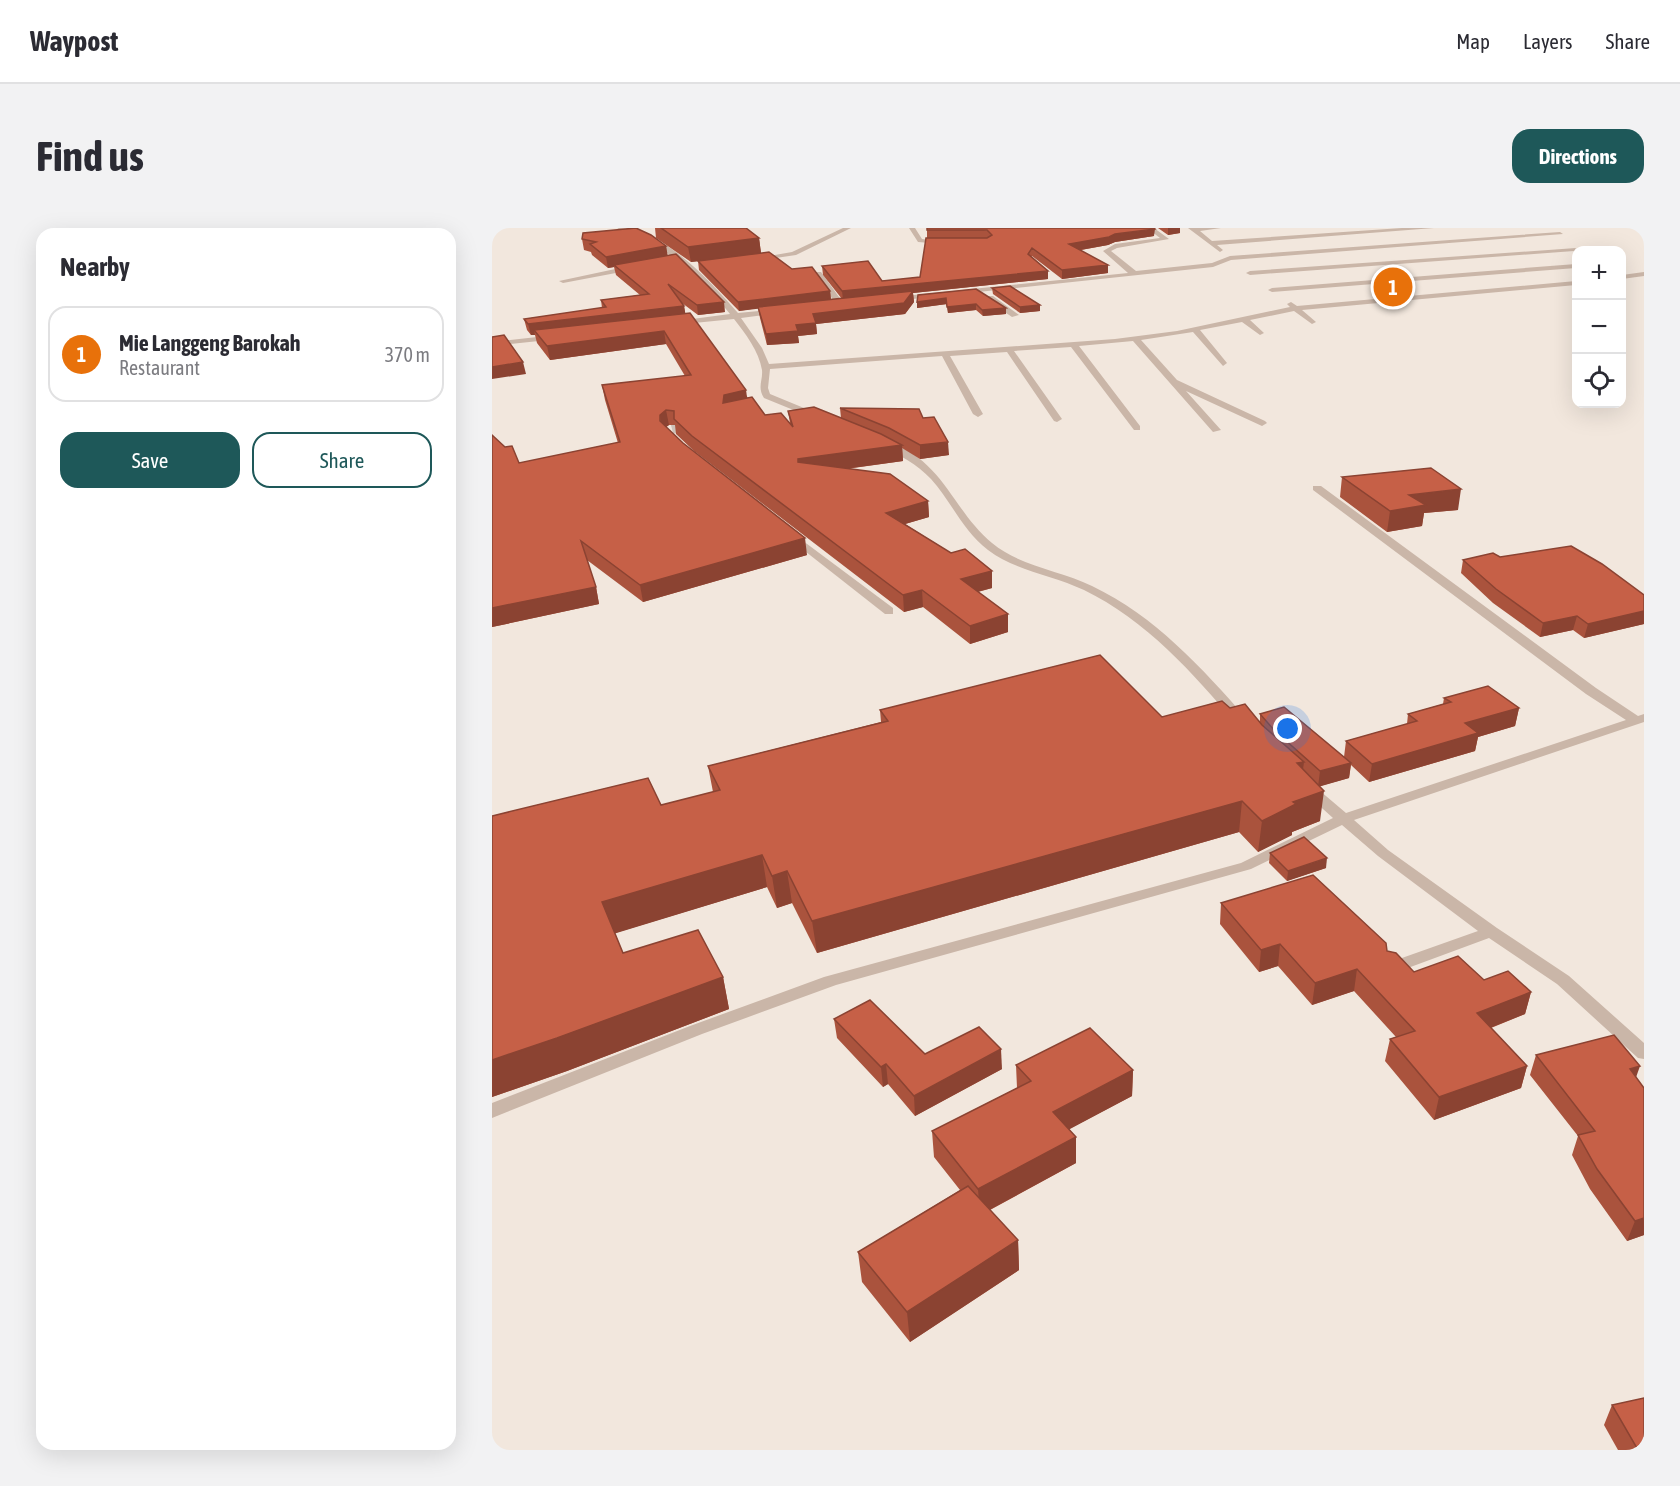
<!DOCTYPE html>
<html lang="en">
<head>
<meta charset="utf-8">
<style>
	body { margin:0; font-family:"Asap Condensed",sans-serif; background:#f2f2f3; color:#2b2b33 }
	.controls { position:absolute; right:18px; top:18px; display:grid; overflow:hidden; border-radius:12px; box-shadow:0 6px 24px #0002 }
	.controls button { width:54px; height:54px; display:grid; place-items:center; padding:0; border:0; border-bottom:2px solid #e1e1e2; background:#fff; color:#2b2b33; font:30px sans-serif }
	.you { position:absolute; left:796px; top:501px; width:21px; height:21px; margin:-15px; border:4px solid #fff; border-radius:50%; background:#1a73e8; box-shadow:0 0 0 9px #1a73e833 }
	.badge { display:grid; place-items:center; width:39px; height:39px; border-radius:50%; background:#1e5859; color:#fff; font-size:20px; font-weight:700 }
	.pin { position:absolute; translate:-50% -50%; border:3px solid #fff; box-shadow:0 2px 6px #0006 }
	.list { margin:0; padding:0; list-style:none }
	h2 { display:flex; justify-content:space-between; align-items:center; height:78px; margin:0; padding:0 24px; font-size:26px }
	h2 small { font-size:20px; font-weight:400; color:#7c7c81 }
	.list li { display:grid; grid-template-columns:39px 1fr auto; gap:18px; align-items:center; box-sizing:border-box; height:96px; margin:0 12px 12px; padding:0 12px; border:2px solid #e1e1e2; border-radius:18px }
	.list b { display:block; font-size:22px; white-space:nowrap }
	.list p { margin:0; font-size:20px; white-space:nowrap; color:#7c7c81 }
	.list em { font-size:20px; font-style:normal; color:#7c7c81 }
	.actions { display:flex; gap:12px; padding:18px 24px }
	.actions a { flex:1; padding:14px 0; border:2px solid #1e5859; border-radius:18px; text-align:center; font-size:21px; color:#1e5859 }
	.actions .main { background:#1e5859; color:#fff }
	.icon { flex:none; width:33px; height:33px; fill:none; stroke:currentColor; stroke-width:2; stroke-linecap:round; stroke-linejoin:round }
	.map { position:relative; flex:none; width:1152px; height:1222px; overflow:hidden; border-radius:18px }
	header { display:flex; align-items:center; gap:36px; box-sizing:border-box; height:84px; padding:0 30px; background:#fff; border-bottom:2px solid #e1e1e2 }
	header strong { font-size:28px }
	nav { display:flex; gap:33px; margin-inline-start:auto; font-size:21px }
	.intro { display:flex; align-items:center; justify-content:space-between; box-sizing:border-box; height:144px; padding:0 36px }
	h1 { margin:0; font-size:42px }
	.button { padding:15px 27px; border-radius:18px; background:#1e5859; color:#fff; font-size:21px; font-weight:700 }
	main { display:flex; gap:36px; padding:0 36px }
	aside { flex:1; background:#fff; border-radius:18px; box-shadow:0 6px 24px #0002 }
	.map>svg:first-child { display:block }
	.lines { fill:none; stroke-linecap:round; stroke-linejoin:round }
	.minor-tunnel { stroke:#cdc2b9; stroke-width:10; stroke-dasharray:10 4.5; stroke-linecap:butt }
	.minor { fill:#cab6a8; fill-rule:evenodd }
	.wall { fill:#aa533d }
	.shaded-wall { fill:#8b4332 }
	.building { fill:#c66047; stroke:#8b4332; stroke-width:1.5 }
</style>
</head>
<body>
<header>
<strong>Waypost</strong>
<nav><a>Map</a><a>Layers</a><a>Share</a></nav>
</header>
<div class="intro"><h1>Find us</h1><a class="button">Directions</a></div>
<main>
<aside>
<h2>Nearby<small></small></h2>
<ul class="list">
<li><span class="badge" style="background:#e8710a">1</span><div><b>Mie Langgeng Barokah</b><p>Restaurant</p></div><em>370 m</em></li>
</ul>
<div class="actions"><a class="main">Save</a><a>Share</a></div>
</aside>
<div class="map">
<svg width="1152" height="1222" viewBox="0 0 1152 1222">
	<rect width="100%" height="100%" fill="#f2e7dd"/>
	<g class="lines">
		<polyline class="minor-tunnel" points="180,201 203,195"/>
		<g class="minor">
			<path d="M125,0C171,0 218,53 246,85L289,81L290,83L286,85L249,90L270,120L277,136L623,111L685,103L798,79L795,76L799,74L805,78L1084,53V57L810,82L824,94L820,96L802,83L758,92L772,105L768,107L750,94L708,102L735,135L731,138L701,104L649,112L685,152L773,193L775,195L770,198L694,163L729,202L721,204L641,113L587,118L648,198V202H642L579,119L522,123L570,191L565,194L562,193L515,124L458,128L491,186L486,189L481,186L450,128L278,141L276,160L278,166L329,187L331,189L326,192L272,170C265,159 271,153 270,142C267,123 253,105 242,91L182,97L181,95L185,93L238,86C217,60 192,35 163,17C151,9 136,7 125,0Z"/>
			<polygon points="351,0 359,0 304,27 264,33 260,31 300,24"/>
			<polygon points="417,0 423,0 430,11 454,14 451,16 426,14"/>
			<polygon points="655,0 662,0 677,11 625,20 619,23 644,43 720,35 738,28 1068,4 1071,6 739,32 721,39 402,73 398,71 402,69 636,45 611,23 623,16 668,10"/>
			<polygon points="696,0 729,0 708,3 720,13 910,0 942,0 725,17 731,22 728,24"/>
			<polygon points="1084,20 1082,23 758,47 754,45 758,43"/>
			<polygon points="1084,36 1084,40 780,64 776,62 780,60"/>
			<polygon points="142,37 145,41 71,55 67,53"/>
			<polygon points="323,44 329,44 352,76 351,78 345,78"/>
			<polygon points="1152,44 1152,48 1130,51 1130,47"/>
			<polygon points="495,68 501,68 527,87 520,89 495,72"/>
			<polygon points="63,107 67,109 66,111 0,118 0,114"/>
			<path d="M393,213C452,231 459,281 500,315C529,339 568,342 600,358C663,388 710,440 755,491L757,494L755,497H745C701,445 654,392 592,362C560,347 524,343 496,322C471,303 459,273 439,251C425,236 407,227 390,218L388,216Z"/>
			<polygon points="821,258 829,258 1104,460 1146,488 1152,486 1152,494 862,592 896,622 1005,700 1077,748 1152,815 1152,831 1146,830 1065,756 997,710 905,744 893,744 891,740 893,736 986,703 886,628 850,597 759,641 344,757 210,806 0,890 0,875 198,798 332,749 749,635 841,590 811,563 809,560 811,557 821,557 854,585 1134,492 1094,466 821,262"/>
			<polygon points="299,304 401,380 401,386 393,386 295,309 295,305"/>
		</g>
	</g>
	<g class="wall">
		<polygon points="163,0 254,0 267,10 269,25 338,63 339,72 350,71 331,47 330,38 390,53 428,49 435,10 435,0 662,8 623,14 616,17 589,22 616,45 570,51 540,28 539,29 556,51 421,65 422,74 413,86 324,96 325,106 306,108 307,115 275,117 268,90 266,80 247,83 207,42 206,33 234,30 199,34 164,10"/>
		<polygon points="666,0 688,0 688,5 676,7"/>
		<polygon points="90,11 174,18 175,27 233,84 206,87 190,75 192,78 193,85 256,170 273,187 298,195 296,183 349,190 348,180 431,190 457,227 428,231 410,220 411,233 354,241 436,273 437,289 413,296 459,325 500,343 500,360 486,364 516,386 516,404 478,416 431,379 412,384 202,223 184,206 183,197 177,197 174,199 191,215 315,327 151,374 95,332 104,359 107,376 0,399 0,207 27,235 126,215 113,172 110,157 193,148 174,116 58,132 45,115 43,107 39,107 35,102 32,91 110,80 109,72 148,67 124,47 122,39 116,40 100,27 99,24 92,22"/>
		<polygon points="500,60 548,77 548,83 528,85 501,66"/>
		<polygon points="426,67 514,80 514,86 491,88 484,82 456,85 455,76 425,80"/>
		<polygon points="850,249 966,282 932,285 930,298 895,304 848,269"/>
		<polygon points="1008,329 1152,367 1152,396 1092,410 1081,402 1048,409 1001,375 969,345 971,332"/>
		<polygon points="952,470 1027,480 1023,498 986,509 983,523 877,554 859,537 857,550 828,558 828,593 800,604 800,607 766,624 747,604 325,725 300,675 285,680 275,659 123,705 131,725 231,749 237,781 75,843 0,869 0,588 169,577 221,564 216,538 389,494 388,482 670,489 738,480 768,493 768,486 852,529 854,513 915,496 916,486 951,476"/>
		<polygon points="778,625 834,640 795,653 777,635"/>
		<polygon points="729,675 895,723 922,744 992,752 1039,764 1033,786 999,800 1035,838 1029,860 942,892 893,833 898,811 904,809 862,763 820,777 786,738 767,744 728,696"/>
		<polygon points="342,791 433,826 510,841 423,888 396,856 391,859 345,810"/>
		<polygon points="1044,827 1144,849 1152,1007 1135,1013 1098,961 1080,927 1086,908 1038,847"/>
		<polygon points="524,837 641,842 640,868 577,901 584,909 584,935 498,982 526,1012 527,1042 418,1114 370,1054 366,1024 468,962 442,929 440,903 525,860"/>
		<polygon points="1120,1177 1152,1222 1126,1222 1112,1197"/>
	</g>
	<g class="shaded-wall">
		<polygon points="676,0 688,0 688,5 676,7"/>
		<polygon points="663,1 662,8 623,14 616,17 577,24 577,16 623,6"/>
		<polygon points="267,10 269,25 199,34 196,19"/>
		<polygon points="174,18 176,29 122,37 122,39 116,40 114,29"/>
		<polygon points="616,37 616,45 570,51 570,42"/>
		<polygon points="556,43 556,51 421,65 422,74 413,86 324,96 325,106 306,108 307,115 275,117 274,106 304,97 321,86 351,72 350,63"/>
		<polygon points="338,63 339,72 247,83 246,74"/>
		<polygon points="454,70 455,76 425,80 425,74"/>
		<polygon points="232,74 233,84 206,87 205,77"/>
		<polygon points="484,76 484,82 456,85 455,79"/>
		<polygon points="548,77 548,83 528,85 528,79"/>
		<polygon points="192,78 194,89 42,102 43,107 39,107 36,96"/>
		<polygon points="514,80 514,86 491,88 490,82"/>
		<polygon points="172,103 174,116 58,132 55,118"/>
		<polygon points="31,134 34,146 0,151 0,139"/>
		<polygon points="254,162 256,176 231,175 232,167"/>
		<polygon points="174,182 177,197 170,202 168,187"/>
		<polygon points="456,214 457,227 428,231 428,217"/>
		<polygon points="410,217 411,233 308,247 306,231"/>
		<polygon points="969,261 966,282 932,285 930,298 895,304 898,283 917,267"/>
		<polygon points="436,273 437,289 396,301 394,285"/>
		<polygon points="313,310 315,327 151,374 148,357"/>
		<polygon points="500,343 500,360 469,368 469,351"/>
		<polygon points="104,359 107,376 0,399 0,380"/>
		<polygon points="430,362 431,379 412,384 411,367"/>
		<polygon points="1152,383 1152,396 1092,410 1096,396"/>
		<polygon points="516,386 516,404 478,416 478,398"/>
		<polygon points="1085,388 1081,402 1048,409 1051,395"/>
		<polygon points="1027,480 1023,498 986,509 983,523 877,554 880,536 973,495"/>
		<polygon points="812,534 808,564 805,535"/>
		<polygon points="859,535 857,550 826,559 828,543"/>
		<polygon points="832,563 828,593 800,604 800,607 766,624 770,593 801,574"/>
		<polygon points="750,573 747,604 325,725 320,693"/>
		<polygon points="270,627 275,659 118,707 110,674"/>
		<polygon points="835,630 834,640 795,653 796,643"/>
		<polygon points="295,643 300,675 285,680 280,648"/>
		<polygon points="788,716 786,738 767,744 769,722"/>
		<polygon points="865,741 862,763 820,777 823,755"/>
		<polygon points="231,749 237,781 75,843 0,869 0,832"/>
		<polygon points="1039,764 1033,786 980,807 985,785"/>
		<polygon points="509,821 510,841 423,888 422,868"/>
		<polygon points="394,836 396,856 391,859 389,839"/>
		<polygon points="1035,838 1029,860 942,892 947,869"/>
		<polygon points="1148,838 1141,858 1138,841"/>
		<polygon points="641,842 640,868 561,910 561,884"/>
		<polygon points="584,909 584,935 488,987 486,961"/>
		<polygon points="1152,990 1152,1007 1135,1013 1143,993"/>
		<polygon points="526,1012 527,1042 418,1114 415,1084"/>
	</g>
	<g class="building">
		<polygon points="144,0 159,7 174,18 114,29 98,16 104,14 90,11 91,5"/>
		<polygon points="169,0 254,0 267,10 196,19"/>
		<polygon points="435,0 662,0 663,1 623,6 617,9 577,16 616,37 570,42 540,20 536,26 556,43 350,63 330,38 376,33 390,53 428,49 434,10 495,10 500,7 495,2 435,2"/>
		<polygon points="277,24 300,41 320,39 338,63 246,74 206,33"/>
		<polygon points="184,26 232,74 205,77 176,56 192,78 36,96 32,91 114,79 109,72 157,66 122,37"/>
		<polygon points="518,58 548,77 528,79 500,60"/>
		<polygon points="484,61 514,80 490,82 484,76 455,79 454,70 425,74 426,67"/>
		<polygon points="421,63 412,75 321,86 324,95 304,97 306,103 274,106 266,79"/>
		<polygon points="198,85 254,162 232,167 231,175 260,169 273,187 289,185 301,199 296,183 322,179 389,206 410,217 306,231 306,234 398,246 436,273 394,285 459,325 473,321 500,343 469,351 516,386 478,398 430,362 411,367 200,208 182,191 182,183 174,182 168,187 168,193 191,215 313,310 148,357 89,313 104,359 0,380 0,207 13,219 20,218 27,235 128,214 110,157 199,147 172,103 55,118 42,102"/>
		<polygon points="12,107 31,134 0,139 0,109"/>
		<polygon points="348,180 427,181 431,190 442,189 456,214 428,217 397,200"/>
		<polygon points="939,240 969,261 917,267 934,277 898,283 850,249"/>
		<polygon points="1079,318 1110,336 1152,367 1152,383 1096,396 1085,388 1051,395 1004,361 971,332 1001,325 1008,329"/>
		<polygon points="608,427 670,489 730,473 738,480 753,476 770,497 812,534 805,535 832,563 801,574 804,576 770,593 750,573 320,693 295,643 280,648 270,627 110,674 131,725 206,702 231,749 65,810 0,832 0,588 156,550 169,577 228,562 216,538 396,493 388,482"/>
		<polygon points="996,458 1027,480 973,495 986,505 880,536 854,513 925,493 916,486 959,474 952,470"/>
		<polygon points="792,479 859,535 828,543 782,502 768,486"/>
		<polygon points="812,609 835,630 796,643 778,625"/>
		<polygon points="821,647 894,715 895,723 904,725 922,744 966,728 992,752 1016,743 1039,764 985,785 1035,838 947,869 898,811 923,803 865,741 823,755 788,716 769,722 729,675"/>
		<polygon points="378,772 433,826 487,799 509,821 422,868 394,836 389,839 342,791"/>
		<polygon points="598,800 641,842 561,884 584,909 486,961 440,903 539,853 524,837"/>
		<polygon points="1122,807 1148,838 1138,841 1152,860 1152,990 1143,993 1105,941 1086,907 1103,903 1044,827"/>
		<polygon points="476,958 526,1012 415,1084 366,1024"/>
		<polygon points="1152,1170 1152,1222 1146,1222 1120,1177"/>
	</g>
</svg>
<div class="controls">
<button>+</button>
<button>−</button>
<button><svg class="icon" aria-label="locate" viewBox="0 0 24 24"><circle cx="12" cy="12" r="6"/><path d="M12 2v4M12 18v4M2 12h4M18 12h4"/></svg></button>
</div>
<div class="you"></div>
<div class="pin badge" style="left:901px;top:59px;background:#e8710a">1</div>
</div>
</main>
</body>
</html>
